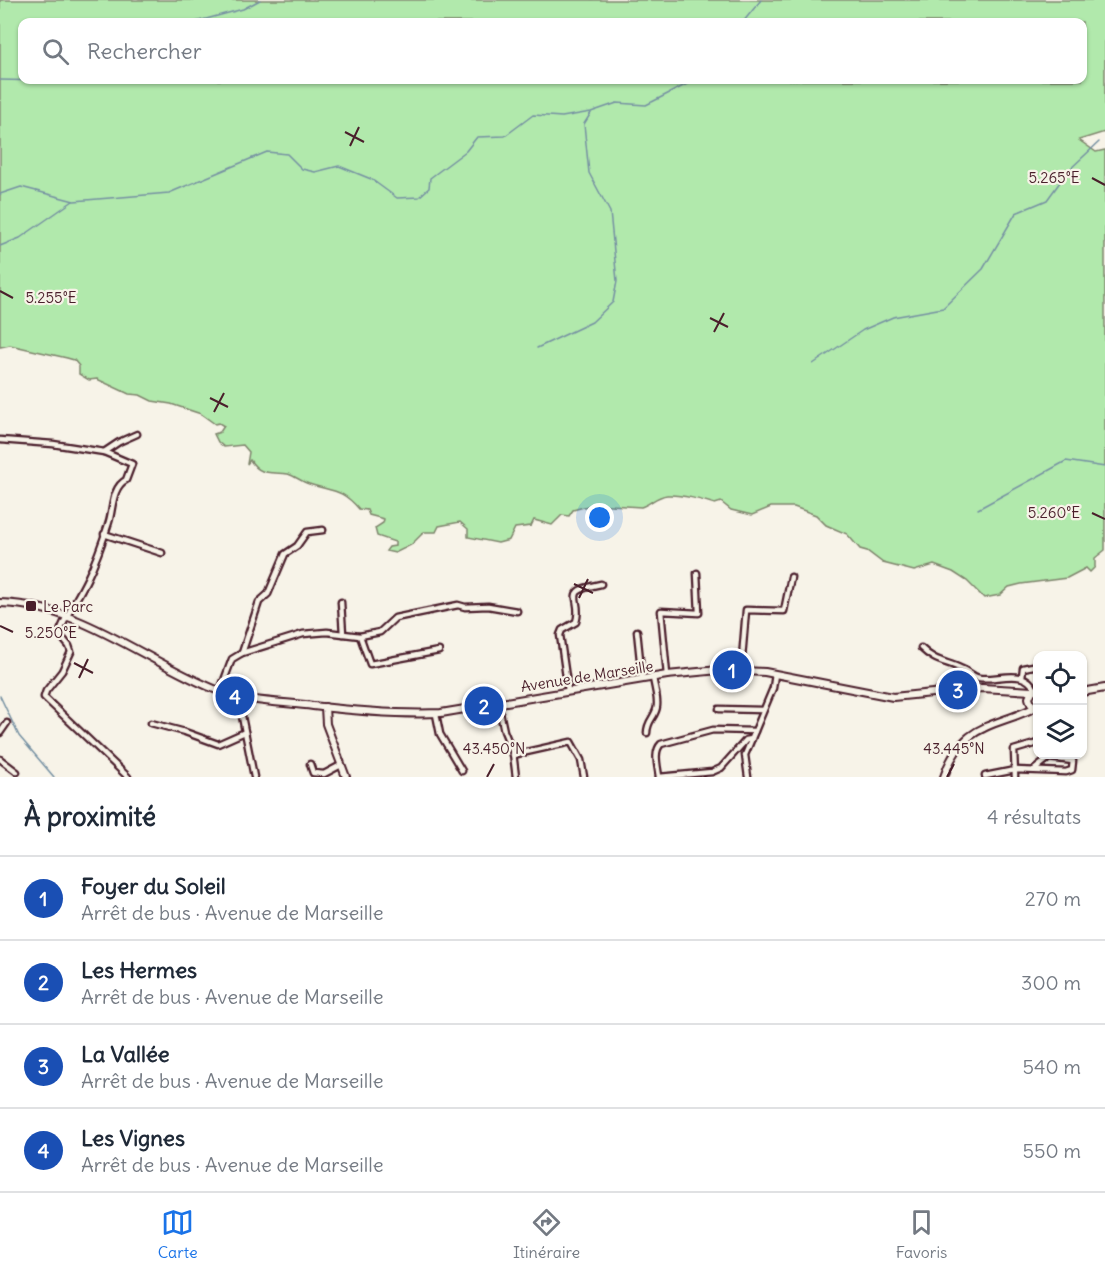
<!DOCTYPE html>
<html lang="fr">
<head>
<meta charset="utf-8">
<style>
	body { margin:0; font-family:Delius,sans-serif; background:#f2f2f3; color:#1f2937 }
	.controls { position:absolute; right:18px; bottom:18px; display:grid; overflow:hidden; border-radius:12px; box-shadow:0 2px 4px #0004 }
	.controls button { width:54px; height:54px; display:grid; place-items:center; padding:0; border:0; border-bottom:2px solid #e0e1e3; background:#fff; color:#1f2937; font:30px sans-serif }
	.you { position:absolute; left:600px; top:518px; width:21px; height:21px; margin:-15px; border:4px solid #fff; border-radius:50%; background:#1a73e8; box-shadow:0 0 0 9px #1a73e833 }
	.badge { display:grid; place-items:center; width:39px; height:39px; border-radius:50%; background:#1a73e8; color:#fff; font-size:20px; font-weight:700 }
	.pin { position:absolute; translate:-50% -50%; border:3px solid #fff; box-shadow:0 2px 6px #0006 }
	.list { margin:0; padding:0; list-style:none }
	h2 { display:flex; justify-content:space-between; align-items:center; height:78px; margin:0; padding:0 24px; font-size:26px }
	h2 small { font-size:20px; font-weight:400; color:#747a83 }
	.list li { display:grid; grid-template-columns:39px 1fr auto; gap:18px; align-items:center; box-sizing:border-box; height:84px; padding:0 24px; border-top:2px solid #e0e1e3 }
	.list b { display:block; font-size:22px; white-space:nowrap }
	.list p { margin:0; font-size:20px; white-space:nowrap; color:#747a83 }
	.list em { font-size:20px; font-style:normal; color:#747a83 }
	.icon { flex:none; width:33px; height:33px; fill:none; stroke:currentColor; stroke-width:2; stroke-linecap:round; stroke-linejoin:round }
	.map { position:relative; flex:none; width:1105px; height:777px; overflow:hidden }
	.search { position:absolute; background:#fff; box-shadow:0 2px 4px #0004; left:18px; right:18px; top:18px; height:66px; display:flex; align-items:center; gap:15px; box-sizing:border-box; padding:0 21px; border-radius:12px; color:#747a83; font-size:22px }
	.sheet { height:414px; background:#fff }
	nav { display:flex; justify-content:space-around; align-items:center; box-sizing:border-box; height:84px; border-top:2px solid #e0e1e3; background:#fff; font-size:16px; color:#747a83 }
	nav a { display:grid; justify-items:center; gap:3px }
	nav .on { color:#1a73e8 }
	.map>svg:first-child { display:block }
	.green { fill:#b1e9ac; stroke:#7e846c; stroke-width:1.5; fill-rule:evenodd }
	.lines { fill:none; stroke-linecap:round; stroke-linejoin:round }
	.stream { stroke:#7590a2; stroke-width:1.5 }
	.street-casing { stroke:#4a1f2b; stroke-width:9 }
	.secondary-casing { stroke:#4a1f2b; stroke-width:10 }
	.street { stroke:#f7f3e8; stroke-width:4.5 }
	.secondary { stroke:#f7f3e8; stroke-width:6 }
	.ticks { fill:none; stroke:#4a1f2b; stroke-width:2 }
	.poi-dot { fill:#4a1f2b; stroke:#f7f3e8; stroke-width:2 }
	.labels { text-anchor:middle; dominant-baseline:central; stroke-width:4.5; stroke-linejoin:round; paint-order:stroke }
	.poi-label { font-size:15px; fill:#4a1f2b; stroke:#f7f3e8; text-anchor:start }
	.street-label { font-size:15px; fill:#4a1f2b; stroke:#f7f3e8 }
	.ticks-label { font-size:15px; text-anchor:middle; fill:#4a1f2b; stroke:#f7f3e8; stroke-width:4.5; stroke-linejoin:round; paint-order:stroke }
</style>
</head>
<body>
<div class="map">
<svg width="1105" height="777" viewBox="0 0 1105 777">
	<rect width="100%" height="100%" fill="#f7f3e8"/>
	<filter id="ink" filterUnits="userSpaceOnUse"><feTurbulence type="fractalNoise" baseFrequency=".0167" numOctaves="2"/><feDisplacementMap in="SourceGraphic" scale="12" xChannelSelector="R" yChannelSelector="G"/><feConvolveMatrix kernelMatrix="1 2 1 2 8 2 1 2 1" color-interpolation-filters="sRGB"/></filter>
	<g filter="url(#ink)">
		<path class="green" d="M0,0H1105V132L1079,140L1096,152L1105,150V550L1095,558V567L1090,572L1086,568L1067,578L1021,584L1009,587L1000,595L984,598L967,581L953,572L934,565L914,571L883,563L867,551L860,549L847,534L826,525L816,515L794,507H771L752,515L731,510L721,502L715,504C703,500 680,494 667,495C657,496 650,504 641,507L595,504L573,510L569,516L562,515L552,525L534,520L531,526L515,528L509,540L498,543L468,537V529L460,522L439,526L436,532H424L411,545L395,553L386,551L389,547L395,546V542L377,536L375,528L383,523L384,519L369,515L367,510L359,509C341,488 333,492 309,484C302,482 295,476 288,474C271,471 261,477 250,460L247,464L249,452L243,445L224,447L218,442L214,434L220,432L224,426L219,423L215,424L201,414L171,404L152,401L140,395L129,394L97,379L89,380L79,374V366L74,360L67,358L10,345L0,347ZM1082,22V80H22V22Z"/>
		<g class="lines">
			<g class="stream">
				<polyline points="195,22 243,9 260,0"/>
				<polyline points="743,22 761,0"/>
				<polyline points="0,80 45,81 67,80"/>
				<polyline points="0,194 21,187 74,201 169,193 267,152 287,154 302,169 315,172 339,166 371,179 397,198 419,197 429,188 430,178 466,151 477,137 505,136 533,115 562,117 591,112 617,103 646,105 695,80"/>
				<polyline points="0,246 20,238 73,201"/>
				<polyline points="537,348 592,322 613,302 617,281 610,212 589,173 584,124 591,113"/>
				<polyline points="813,364 863,330 893,317 943,308 983,269 1016,213 1047,200 1068,171 1099,142"/>
				<polyline points="978,509 1066,461 1105,467"/>
				<polyline points="0,696 19,736 54,777"/>
			</g>
			<defs>
				<g id="street">
					<polyline points="0,440 53,444 104,452"/>
					<polyline points="104,534 162,553"/>
					<polyline points="341,602 343,634"/>
					<polyline points="637,631 642,679"/>
					<polyline points="360,636 370,664 439,651"/>
					<path d="M921,648C935,662 945,661 962,669C968,671 973,677 979,678C997,681 1026,667 1035,690"/>
					<polyline points="242,653 259,602 268,594 285,554 297,546 307,532 323,530"/>
					<polyline points="741,670 746,610 784,611 791,577"/>
					<polyline points="667,675 661,611 699,613 697,573"/>
					<polyline points="1022,677 1023,668 1038,665"/>
					<polyline points="220,691 232,659 242,653 303,634 327,632 360,636 380,632 395,618 458,605 465,607 488,606 517,611"/>
					<path d="M568,691L560,635L562,630L576,622C584,597 559,592 601,584"/>
					<polyline points="238,696 254,777"/>
					<polyline points="498,703 504,731 513,753 516,777"/>
					<polyline points="719,709 763,710"/>
					<polyline points="436,714 440,734 462,771"/>
					<polyline points="151,723 185,732 218,744 245,732"/>
					<polyline points="0,733 7,723"/>
					<path d="M647,733C647,720 656,717 657,706C658,697 654,686 653,677"/>
					<polyline points="513,755 571,742 581,760 584,777"/>
					<polyline points="0,759 17,772"/>
					<polyline points="310,764 313,773 324,774 341,765"/>
					<polyline points="985,776 1015,770 1066,772 1072,770 1073,761 1049,758 1034,770"/>
					<path d="M128,777L44,697L46,691L62,671L71,652L69,646L59,634C66,614 78,598 87,579C96,561 103,541 109,522C113,509 112,487 126,480L132,464L104,452L119,442L137,434"/>
					<path d="M659,777C658,767 653,752 661,744L713,730L755,731"/>
					<polyline points="659,777 712,772 721,768 746,740 752,739"/>
					<polyline points="748,777 745,755 773,688 775,674"/>
					<polyline points="1015,777 1014,750 1038,743"/>
				</g>
				<g id="secondary">
					<path d="M0,603C82,605 145,662 219,691C248,702 282,702 313,706C355,711 398,715 441,713L667,675L719,670L765,672L893,697L982,688L1032,691"/>
					<polyline points="1082,692 1105,688"/>
					<polyline points="325,707 326,724 346,777"/>
					<polyline points="1037,707 1031,704 1029,698 1032,691 1038,689"/>
					<path d="M944,777C962,722 994,728 1036,707"/>
				</g>
			</defs>
			<use href="#street" class="street-casing"/>
			<use href="#secondary" class="secondary-casing"/>
			<use href="#street" class="street"/>
			<use href="#secondary" class="secondary"/>
		</g>
	</g>
	<path class="ticks" d="M345,132L364,142M350,146L359,127M1092,178L1105,185M0,291L13,298M710,318L728,327M714,332L724,313M210,398L228,407M214,412L224,393M1092,513L1105,519M574,584L593,593M579,598L588,579M0,626L13,632M74,663L93,673M79,678L88,659M487,777L494,764M947,777L954,764"/>
	<rect class="poi-dot" x="25" y="600" width="12" height="12" rx="3"/>
	<g class="labels">
		<g class="poi-label">
			<text x="43" y="606">Le Parc</text>
		</g>
		<g class="street-label">
			<text transform="translate(587 676) rotate(-9)">Avenue de Marseille</text>
		</g>
	</g>
	<g class="ticks-label">
		<text x="1054" y="183">5.265°E</text>
		<text x="51" y="303">5.255°E</text>
		<text x="1054" y="518">5.260°E</text>
		<text x="51" y="638">5.250°E</text>
		<text x="494" y="754">43.450°N</text>
		<text x="954" y="754">43.445°N</text>
	</g>
</svg>
<div class="controls">
<button><svg class="icon" aria-label="locate" viewBox="0 0 24 24"><circle cx="12" cy="12" r="6"/><path d="M12 2v4M12 18v4M2 12h4M18 12h4"/></svg></button>
<button><svg class="icon" aria-label="layers" viewBox="0 0 24 24"><path d="M12 4l9 5-9 5-9-5zM3 14l9 5 9-5"/></svg></button>
</div>
<div class="you"></div>
<div class="pin badge" style="left:732px;top:670px;background:#1a4fb4">1</div>
<div class="pin badge" style="left:484px;top:706px;background:#1a4fb4">2</div>
<div class="pin badge" style="left:958px;top:690px;background:#1a4fb4">3</div>
<div class="pin badge" style="left:235px;top:696px;background:#1a4fb4">4</div>
<div class="search"><svg class="icon" aria-label="search" viewBox="0 0 24 24"><circle cx="10" cy="10" r="6"/><path d="M15 15l6 6"/></svg>Rechercher</div>
</div>
<section class="sheet">
<h2>À proximité<small>4 résultats</small></h2>
<ul class="list">
<li><span class="badge" style="background:#1a4fb4">1</span><div><b>Foyer du Soleil</b><p>Arrêt de bus · Avenue de Marseille</p></div><em>270 m</em></li>
<li><span class="badge" style="background:#1a4fb4">2</span><div><b>Les Hermes</b><p>Arrêt de bus · Avenue de Marseille</p></div><em>300 m</em></li>
<li><span class="badge" style="background:#1a4fb4">3</span><div><b>La Vallée</b><p>Arrêt de bus · Avenue de Marseille</p></div><em>540 m</em></li>
<li><span class="badge" style="background:#1a4fb4">4</span><div><b>Les Vignes</b><p>Arrêt de bus · Avenue de Marseille</p></div><em>550 m</em></li>
</ul>
</section>
<nav>
<a class="on"><svg class="icon" aria-label="map" viewBox="0 0 24 24"><path d="M3 6l6-2 6 2 6-2v14l-6 2-6-2-6 2zM9 4v14M15 6v14"/></svg>Carte</a>
<a><svg class="icon" aria-label="directions" viewBox="0 0 24 24"><path d="M12 3l9 9-9 9-9-9zM9 14v-3h6M13 9l2 2-2 2"/></svg>Itinéraire</a>
<a><svg class="icon" aria-label="saved" viewBox="0 0 24 24"><path d="M7 4h10v16l-5-4-5 4z"/></svg>Favoris</a>
</nav>
</body>
</html>
